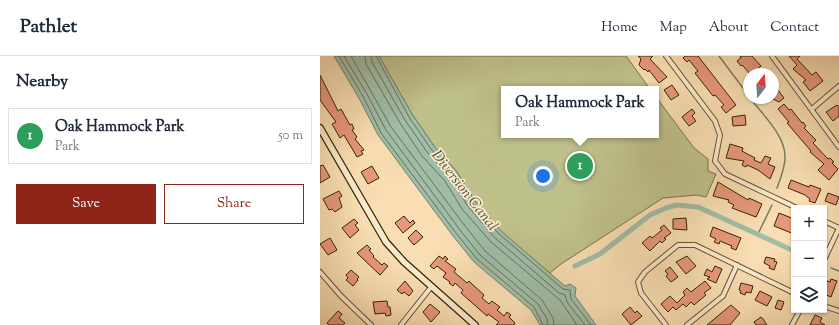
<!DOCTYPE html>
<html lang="en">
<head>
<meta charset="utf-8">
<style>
	body { margin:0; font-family:"Sorts Mill Goudy",serif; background:#f6f6f7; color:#1f2937 }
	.controls { position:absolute; right:12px; bottom:12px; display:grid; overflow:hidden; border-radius:0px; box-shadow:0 1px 3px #0004 }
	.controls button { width:36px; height:36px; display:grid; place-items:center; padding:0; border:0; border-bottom:1px solid #e0e1e3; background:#fff; color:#1f2937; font:20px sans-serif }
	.compass { position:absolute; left:423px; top:12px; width:36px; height:36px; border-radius:50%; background:#fff; box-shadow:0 1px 3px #0004; rotate:17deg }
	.you { position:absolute; left:223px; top:120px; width:14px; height:14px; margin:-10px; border:3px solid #fff; border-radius:50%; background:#1a73e8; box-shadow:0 0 0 6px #1a73e833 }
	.badge { display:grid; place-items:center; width:26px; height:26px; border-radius:50%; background:#8f2418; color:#fff; font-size:13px; font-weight:700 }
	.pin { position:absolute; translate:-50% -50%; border:2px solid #fff; box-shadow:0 1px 4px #0006 }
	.popup { position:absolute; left:181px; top:30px; width:158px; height:52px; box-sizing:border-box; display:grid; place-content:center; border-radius:0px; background:#fff; filter:drop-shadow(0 1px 3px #0005); font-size:13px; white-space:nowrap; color:#747a83 }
	.popup b { font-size:15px; color:#1f2937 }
	.popup::after { content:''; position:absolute; left:50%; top:100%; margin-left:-8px; border:8px solid transparent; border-top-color:#fff }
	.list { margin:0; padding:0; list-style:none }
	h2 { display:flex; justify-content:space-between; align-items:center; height:52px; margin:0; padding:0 16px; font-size:17px }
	h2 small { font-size:13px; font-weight:400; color:#747a83 }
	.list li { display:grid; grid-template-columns:26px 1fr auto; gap:12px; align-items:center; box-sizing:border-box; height:56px; margin:0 8px 8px; padding:0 8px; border:1px solid #e0e1e3; border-radius:0px }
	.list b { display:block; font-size:15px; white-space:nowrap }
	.list p { margin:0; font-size:13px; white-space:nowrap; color:#747a83 }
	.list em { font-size:13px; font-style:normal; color:#747a83 }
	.actions { display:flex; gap:8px; padding:12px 16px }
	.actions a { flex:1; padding:9px 0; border:1px solid #8f2418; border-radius:0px; text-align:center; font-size:14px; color:#8f2418 }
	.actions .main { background:#8f2418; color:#fff }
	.icon { flex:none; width:22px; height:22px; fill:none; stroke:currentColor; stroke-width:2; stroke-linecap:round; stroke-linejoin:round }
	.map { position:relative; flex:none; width:519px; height:269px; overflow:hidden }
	header { display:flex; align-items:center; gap:24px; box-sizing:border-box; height:56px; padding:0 20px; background:#fff; border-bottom:1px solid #e0e1e3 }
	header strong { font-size:19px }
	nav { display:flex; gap:22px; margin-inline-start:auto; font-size:14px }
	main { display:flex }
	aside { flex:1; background:#fff }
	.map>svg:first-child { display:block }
	.green { fill:#bfc18b; stroke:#7b7247 }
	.water { fill:#9fbda8; stroke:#757f66 }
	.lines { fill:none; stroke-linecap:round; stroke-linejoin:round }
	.shore { stroke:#6b7056; stroke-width:1 }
	.stream { stroke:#757f66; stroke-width:1.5 }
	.canal { stroke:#9fbda8; stroke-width:5 }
	.building { fill:#e7987a; stroke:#372303 }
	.street-casing { stroke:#68522f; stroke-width:6 }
	.secondary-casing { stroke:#372303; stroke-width:8 }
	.street { stroke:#fbeace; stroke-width:4 }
	.secondary { stroke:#fbeace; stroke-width:5.5 }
	.labels { text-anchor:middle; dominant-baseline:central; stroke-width:3.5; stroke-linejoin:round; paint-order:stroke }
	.water-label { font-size:15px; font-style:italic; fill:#565135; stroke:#fbeace }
</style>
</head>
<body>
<header>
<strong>Pathlet</strong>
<nav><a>Home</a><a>Map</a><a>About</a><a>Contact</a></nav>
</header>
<main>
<aside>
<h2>Nearby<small></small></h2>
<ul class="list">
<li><span class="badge" style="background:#2e9e5b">1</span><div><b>Oak Hammock Park</b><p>Park</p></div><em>50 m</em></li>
</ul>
<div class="actions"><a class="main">Save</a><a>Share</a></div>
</aside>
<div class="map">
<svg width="519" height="269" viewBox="0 0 519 269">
	<rect width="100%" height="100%" fill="#f9deb3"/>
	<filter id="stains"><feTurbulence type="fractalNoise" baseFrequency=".005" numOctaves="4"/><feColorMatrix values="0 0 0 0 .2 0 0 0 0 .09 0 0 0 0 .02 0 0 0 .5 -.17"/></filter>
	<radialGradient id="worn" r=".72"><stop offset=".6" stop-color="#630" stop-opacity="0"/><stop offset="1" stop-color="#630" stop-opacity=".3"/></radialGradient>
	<polygon class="green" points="59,0 306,0 330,33 184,33 184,79 336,79 336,41 374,92 388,103 388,115 396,118 386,141 377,139 343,142 241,208 230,217 180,175 154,144 137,116 114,90 92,58"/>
	<polygon class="water" points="14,0 59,0 92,58 114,90 137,116 154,144 181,175 245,230 250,228 256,232 255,240 276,269 220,269 211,254 154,206 133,180 58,79 40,44"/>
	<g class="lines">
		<g class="shore">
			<polyline points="19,0 44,42 61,77 136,177 157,203 214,251 223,269"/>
			<polyline points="24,0 48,40 66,74 140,174 160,199 218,248 227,263 228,269"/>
			<polyline points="31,0 71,71 145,170 165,195 222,244 233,262 234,269"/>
			<polyline points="45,0 46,8 80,67 102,100 125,125 142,153 171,186 240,244 257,269"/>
			<polyline points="51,0 52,6 85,64 107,96 130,121 147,149 174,181 239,237 245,239 247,246 265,269"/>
			<polyline points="56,0 89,61 111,93 134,118 151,146 178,177 243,233 250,234 251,243 271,269"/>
		</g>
		<g class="stream">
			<polyline points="399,0 429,40"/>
			<path d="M430,42C443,59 466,80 465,102C465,112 460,123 457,132"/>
			<polyline points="438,178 452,149"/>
			<polyline points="511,212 519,215"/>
		</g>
		<polyline class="canal" points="255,210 280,198 330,159 346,152 356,149 378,151 474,195"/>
	</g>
	<g class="building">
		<polygon points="318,0 333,0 330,3 347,21 339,27 329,14 328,16 325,13 324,14 319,9 321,3"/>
		<polygon points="365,0 378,0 416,49 406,57 401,51 404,49 395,39 393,40 375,17 378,15 369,4 367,6 363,2"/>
		<polygon points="420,0 432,0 441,10 436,14 439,18 430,18 422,9 421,10 417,5 421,2"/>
		<polygon points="469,0 480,0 477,3 492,19 496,16 503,25 490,35 483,26 486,24 473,13 477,9"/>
		<polygon points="0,19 18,55 21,53 30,69 32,68 34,73 32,74 37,81 35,83 44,94 41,95 43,98 37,101 24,79 20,82 12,68 16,66 0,44"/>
		<polygon points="352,29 359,39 351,44 344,34"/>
		<polygon points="458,34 464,42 459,46 453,43 453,38"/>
		<polygon points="464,48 469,54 471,53 482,67 483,66 486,70 484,72 496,84 493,87 508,103 510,102 514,106 512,107 518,113 509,124 498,114 504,108 490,96 491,95 467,67 469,66 458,53"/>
		<polygon points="517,49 519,51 519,60 513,65 506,56"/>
		<polygon points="372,53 375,57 372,60 376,65 369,70 362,61"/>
		<polygon points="425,59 426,69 413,70 412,61"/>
		<polygon points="410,88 423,92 422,95 435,102 434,104 441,107 445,100 451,102 448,108 455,111 450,123 438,114 427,109 426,111 422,109 424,105 406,102"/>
		<polygon points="3,109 10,121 0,127 0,110"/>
		<polygon points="52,110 59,122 48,128 41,116"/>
		<polygon points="471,124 489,131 490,129 501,133 495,147 489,145 490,143 485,139 468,132"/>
		<polygon points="398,126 428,144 429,142 442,148 436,161 412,152 414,149 408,146 409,144 393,140"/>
		<polygon points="19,135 22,140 19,142 22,151 15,156 12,153 9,154 3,143"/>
		<polygon points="508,137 519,141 516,149 505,145"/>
		<polygon points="459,157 474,163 474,178 454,170"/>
		<polygon points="84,160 90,167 93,164 95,167 83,177 75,167"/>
		<polygon points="366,162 367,174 353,173 353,163"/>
		<polygon points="34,163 38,167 35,169 39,174 30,182 22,172"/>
		<polygon points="344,169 351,177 344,182 346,183 342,187 340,185 330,195 322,187 330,180 332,182 342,174 340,172"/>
		<polygon points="393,171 421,182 416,194 411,192 412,190 400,185 399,188 394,186 396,183 390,180"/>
		<polygon points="96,174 103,181 94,189 88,182"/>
		<polygon points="10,182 17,194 8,199 0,188"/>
		<polygon points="47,189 51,193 49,194 54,200 53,201 62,209 64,207 68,210 60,219 37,197"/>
		<polygon points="119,200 123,203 125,200 128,203 125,205 136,213 134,216 147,227 149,225 153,229 164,239 162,242 169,248 172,245 180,251 177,254 184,260 187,256 191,259 189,261 195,267 194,269 176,269 179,266 168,258 167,260 141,237 143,234 135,227 133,230 129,227 130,226 123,221 126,217 117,210 114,213 110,210"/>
		<polygon points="367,200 376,210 366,218 356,206"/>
		<polygon points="446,201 455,203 454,205 457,206 454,214 449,212 450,210 444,207"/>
		<polygon points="395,210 402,213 396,227 387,223 390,221 384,219 387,213 392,216"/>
		<polygon points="350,211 358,221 351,226 346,220 348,218 345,215"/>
		<polygon points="31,214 39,221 37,223 38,224 33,230 26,224 28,222 26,219"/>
		<polygon points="511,223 517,225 511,241 504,238 507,225 510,226"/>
		<polygon points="85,225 93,235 89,240 84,236 82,238 77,234"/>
		<polygon points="385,225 391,232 384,237 386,239 374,249 371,246 366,251 363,248 356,254 353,251 348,256 341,248 350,240 357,247 365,239 363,236 367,232 371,236"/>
		<polygon points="421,227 433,230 431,237 426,236 425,239 420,237 421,235 419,234"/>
		<polygon points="440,235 452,241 447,250 435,244"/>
		<polygon points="458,244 464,246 461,254 455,252"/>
		<polygon points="67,245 68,251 70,251 71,259 66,260 65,257 55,258 53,246"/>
		<polygon points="110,248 120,256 111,266 103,256"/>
		<polygon points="411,249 420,257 410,269 387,269"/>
		<polygon points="310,251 315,257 317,255 322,260 311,269 302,258"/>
		<polygon points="18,255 22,258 19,262 25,267 23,269 9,269 7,267"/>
		<polygon points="495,259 502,262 500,266 505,269 490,269"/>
		<polygon points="441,261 443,263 447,269 436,269 434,266"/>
	</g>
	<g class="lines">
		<defs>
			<g id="street">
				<polyline points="346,0 395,65 400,79 395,105 405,118 477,152"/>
				<polyline points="452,0 519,91"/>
				<polyline points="492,53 519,30"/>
				<polyline points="504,165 519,172"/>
				<polyline points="504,204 519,172"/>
				<polyline points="0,216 21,240 51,269"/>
				<polyline points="504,250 519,255"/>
				<polyline points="81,269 112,230"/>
				<polyline points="346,269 321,237 318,226 325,216 358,189 375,189 474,237"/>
				<polyline points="367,269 403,240 417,209"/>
				<polyline points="472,269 480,254"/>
			</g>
			<polyline id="secondary" points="0,72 66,186 84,206 155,269"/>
		</defs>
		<use href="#street" class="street-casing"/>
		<use href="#secondary" class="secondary-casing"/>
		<use href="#street" class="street"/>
		<use href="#secondary" class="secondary"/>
	</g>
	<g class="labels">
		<g class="water-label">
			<text transform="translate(144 135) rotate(52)">Diversion Canal</text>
		</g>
	</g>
	<rect width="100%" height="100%" filter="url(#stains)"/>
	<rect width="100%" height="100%" fill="url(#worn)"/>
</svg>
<div class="controls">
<button>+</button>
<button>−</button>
<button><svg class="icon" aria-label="layers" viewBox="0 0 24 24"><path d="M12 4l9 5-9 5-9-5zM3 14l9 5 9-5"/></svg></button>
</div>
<svg class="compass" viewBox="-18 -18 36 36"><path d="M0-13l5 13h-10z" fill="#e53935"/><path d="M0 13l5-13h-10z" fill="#747a83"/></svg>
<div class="you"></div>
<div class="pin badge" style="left:260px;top:110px;background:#2e9e5b">1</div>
<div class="popup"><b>Oak Hammock Park</b>Park</div>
</div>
</main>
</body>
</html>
